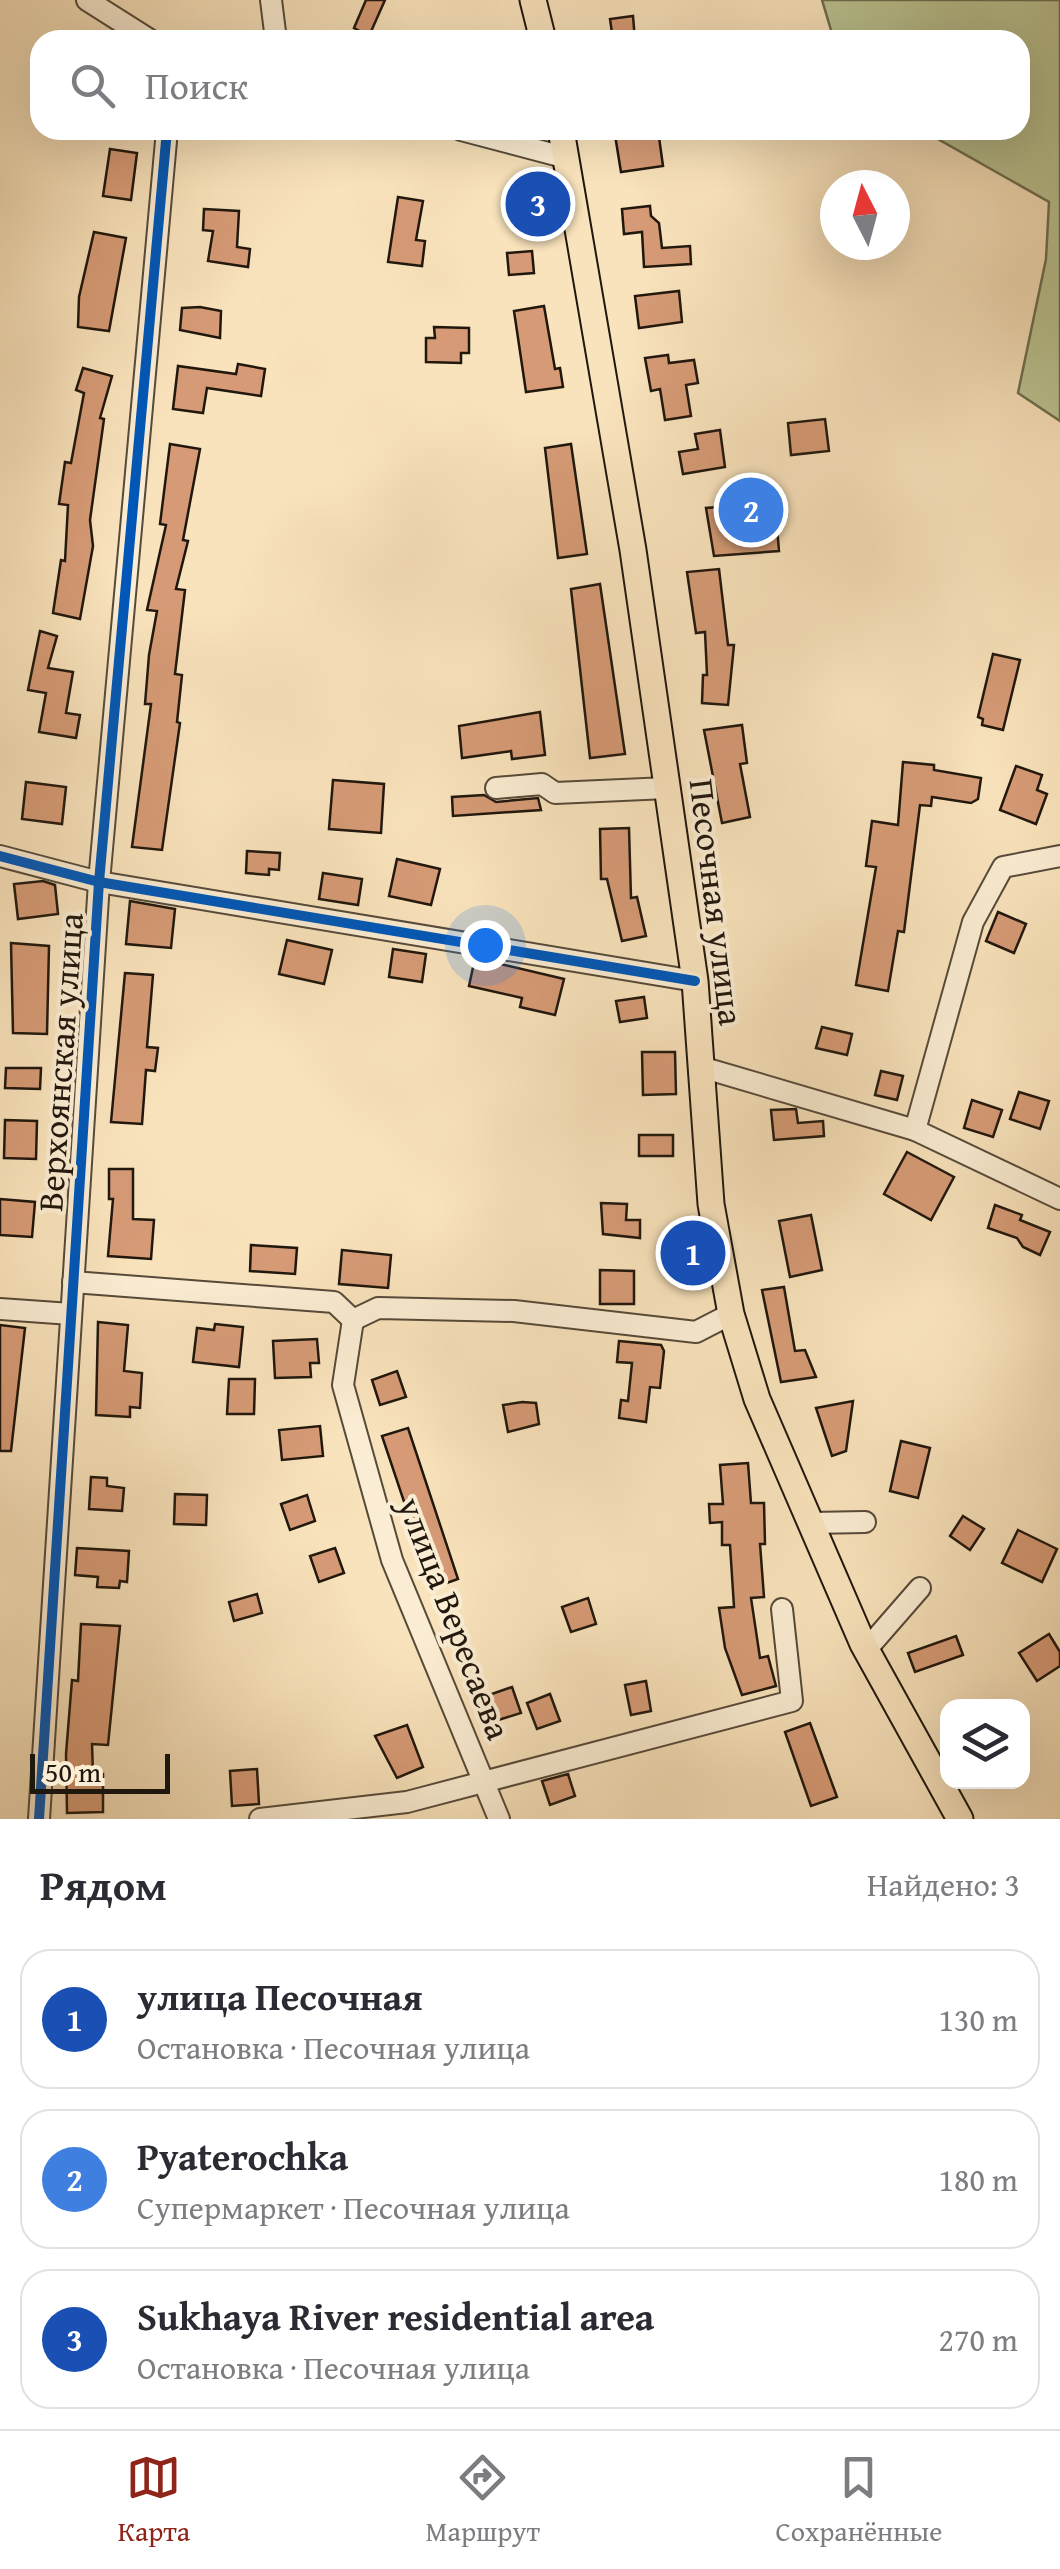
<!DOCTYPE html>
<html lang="ru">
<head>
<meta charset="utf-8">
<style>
	body { margin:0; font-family:"Gentium Book Plus",serif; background:#f2f2f3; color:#2b2b33 }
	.controls { position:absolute; right:30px; bottom:30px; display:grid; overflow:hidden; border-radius:20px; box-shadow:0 10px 40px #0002 }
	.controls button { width:90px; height:90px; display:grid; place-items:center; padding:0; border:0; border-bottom:2px solid #e1e1e2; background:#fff; color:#2b2b33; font:50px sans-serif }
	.compass { position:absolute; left:820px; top:170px; width:90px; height:90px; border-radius:50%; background:#fff; box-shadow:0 10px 40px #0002; rotate:354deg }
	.scale { position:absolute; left:30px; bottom:25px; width:140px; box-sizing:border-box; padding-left:10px; border:5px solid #20170d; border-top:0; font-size:28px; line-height:35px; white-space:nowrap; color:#20170d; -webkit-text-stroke:8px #fbedd3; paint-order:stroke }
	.you { position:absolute; left:485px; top:945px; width:35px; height:35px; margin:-25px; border:8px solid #fff; border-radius:50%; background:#1a73e8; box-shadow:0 0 0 15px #1a73e833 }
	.badge { display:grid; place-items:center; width:65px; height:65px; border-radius:50%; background:#8f2418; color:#fff; font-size:32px; font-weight:700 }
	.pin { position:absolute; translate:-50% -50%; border:5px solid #fff; box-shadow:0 2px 10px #0006 }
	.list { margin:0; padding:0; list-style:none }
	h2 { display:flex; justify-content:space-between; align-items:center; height:130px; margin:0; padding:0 40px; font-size:42px }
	h2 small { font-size:32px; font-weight:400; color:#7c7c81 }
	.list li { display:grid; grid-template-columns:65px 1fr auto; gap:30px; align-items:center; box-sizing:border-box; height:140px; margin:0 20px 20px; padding:0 20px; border:2px solid #e1e1e2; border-radius:30px }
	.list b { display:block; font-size:38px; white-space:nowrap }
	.list p { margin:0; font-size:32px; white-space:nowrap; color:#7c7c81 }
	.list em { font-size:32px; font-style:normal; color:#7c7c81 }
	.icon { flex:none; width:55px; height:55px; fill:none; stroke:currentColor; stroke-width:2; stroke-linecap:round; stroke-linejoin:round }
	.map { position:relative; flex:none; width:1060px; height:1819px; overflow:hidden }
	.search { position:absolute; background:#fff; box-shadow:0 10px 40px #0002; left:30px; right:30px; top:30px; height:110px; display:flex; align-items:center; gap:25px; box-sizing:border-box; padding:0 35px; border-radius:30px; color:#7c7c81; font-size:38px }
	.sheet { height:610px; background:#fff }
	nav { display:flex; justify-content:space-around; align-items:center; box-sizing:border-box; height:140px; border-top:2px solid #e1e1e2; background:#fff; font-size:28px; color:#7c7c81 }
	nav a { display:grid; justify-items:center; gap:5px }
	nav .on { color:#8f2418 }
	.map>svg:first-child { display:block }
	.green { fill:#bbc493; stroke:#6e6e50; stroke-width:2.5 }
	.building { fill:#d69b76; stroke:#20170d; stroke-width:2.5 }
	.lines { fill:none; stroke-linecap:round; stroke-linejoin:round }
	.minor-casing { stroke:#564a39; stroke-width:24 }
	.major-casing { stroke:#20170d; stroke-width:29 }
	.minor { stroke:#fbedd3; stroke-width:20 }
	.major { stroke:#f9e3bc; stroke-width:25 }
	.cycleway-casing { stroke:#fbedd3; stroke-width:16 }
	.cycleway { stroke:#0057b8; stroke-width:10 }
	.labels { text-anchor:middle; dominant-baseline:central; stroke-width:8; stroke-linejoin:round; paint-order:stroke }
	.street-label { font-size:35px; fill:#20170d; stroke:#fbedd3 }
</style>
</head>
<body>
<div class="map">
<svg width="1060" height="1819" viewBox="0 0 1060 1819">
	<rect width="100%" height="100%" fill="#f9e3bc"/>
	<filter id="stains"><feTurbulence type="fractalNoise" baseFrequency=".002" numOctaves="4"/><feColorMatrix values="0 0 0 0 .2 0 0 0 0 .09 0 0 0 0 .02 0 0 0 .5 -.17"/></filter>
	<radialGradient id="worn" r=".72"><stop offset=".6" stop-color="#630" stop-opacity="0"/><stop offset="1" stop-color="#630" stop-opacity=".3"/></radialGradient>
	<polygon class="green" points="822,0 1060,0 1060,421 1018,393 1046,259 1049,202 922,130 1020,130 1020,40 834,40"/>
	<g class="building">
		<polygon points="366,0 385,0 369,36 354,28"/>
		<polygon points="633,16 635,40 613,40 610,19"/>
		<polygon points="658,130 663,166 621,172 615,135"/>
		<polygon points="110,149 137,153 131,200 103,196"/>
		<polygon points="398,197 423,201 416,240 425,241 422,266 388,262"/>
		<polygon points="650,206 651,216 659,223 662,248 690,246 691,264 644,267 642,232 624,234 622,209"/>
		<polygon points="204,209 239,211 237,247 250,249 248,267 208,261 213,231 203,230"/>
		<polygon points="94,232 126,238 109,331 78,327 79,297"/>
		<polygon points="532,251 534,273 509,275 507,253"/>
		<polygon points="679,291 682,322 639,328 635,296"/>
		<polygon points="544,306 555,369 560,368 563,387 526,392 514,311"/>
		<polygon points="200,307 221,311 220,338 180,330 182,308"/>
		<polygon points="434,327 469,328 469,353 461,353 461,363 426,362 426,338 435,338"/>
		<polygon points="668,355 669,363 694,360 698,383 686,385 691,416 665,420 660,389 651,391 645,358"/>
		<polygon points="238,364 265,369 261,396 207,388 203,413 173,409 178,366 236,374"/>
		<polygon points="83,368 112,376 100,418 104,419 90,520 93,546 80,619 53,613 61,560 65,561 68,505 59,504 65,462 71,463 84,393 76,390"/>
		<polygon points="825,419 829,451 791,455 788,423"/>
		<polygon points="720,430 725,467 683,474 679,452 698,449 695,434"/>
		<polygon points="170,444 200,449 183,540 188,541 176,589 185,590 175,674 182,675 177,722 180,723 162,850 132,847 151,704 145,704 149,655 157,611 147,610 166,525 160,524"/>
		<polygon points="571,444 587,554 558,558 545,448"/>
		<polygon points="775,503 779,551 714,556 706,508"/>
		<polygon points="719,569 728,645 734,645 728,705 702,703 703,675 707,675 705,632 696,633 687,572"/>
		<polygon points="600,584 625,754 590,758 571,589"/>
		<polygon points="40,631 57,636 48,668 73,672 66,713 80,715 76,738 39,732 46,693 28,690"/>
		<polygon points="993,654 1020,660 1003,730 982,725 983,719 978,717"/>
		<polygon points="540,712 545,755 512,759 511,751 462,758 459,726"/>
		<polygon points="742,725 747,763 740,764 750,817 722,823 704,730"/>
		<polygon points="903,762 934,765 934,770 981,778 978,799 971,803 932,797 931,806 920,805 904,932 898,931 888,991 856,985 876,867 866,866 872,821 898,825"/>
		<polygon points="1016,766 1042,775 1037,790 1047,794 1036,824 1000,810"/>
		<polygon points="333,780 384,784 381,833 329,829"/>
		<polygon points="26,782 66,787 62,824 22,819"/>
		<polygon points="484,795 496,802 538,798 541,810 453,816 452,797"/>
		<polygon points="629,828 631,898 637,897 646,936 622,941 607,879 601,879 600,829"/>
		<polygon points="247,851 280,853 279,870 269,869 269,875 246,873"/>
		<polygon points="397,859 440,869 431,905 389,896"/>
		<polygon points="323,873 362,879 358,905 319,899"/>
		<polygon points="43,881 55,885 58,914 18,919 14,884"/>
		<polygon points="130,901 175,909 171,948 126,944"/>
		<polygon points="998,912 1026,924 1014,953 986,941"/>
		<polygon points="287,940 332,950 324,984 279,974"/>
		<polygon points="11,943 49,946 47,1034 13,1033"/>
		<polygon points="393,949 426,954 422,982 389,977"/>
		<polygon points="475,958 564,979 555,1015 520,1007 522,998 469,986"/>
		<polygon points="125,973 153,975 147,1047 158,1048 155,1071 146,1070 142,1124 111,1122"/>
		<polygon points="644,997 647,1018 620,1022 616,1001"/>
		<polygon points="822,1027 852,1034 847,1055 816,1048"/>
		<polygon points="642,1052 675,1052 676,1094 643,1095"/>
		<polygon points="6,1068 41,1068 40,1089 5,1088"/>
		<polygon points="881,1071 903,1076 897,1100 875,1095"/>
		<polygon points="1019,1092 1049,1101 1040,1129 1010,1119"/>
		<polygon points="972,1100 1002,1110 993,1137 964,1128"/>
		<polygon points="796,1109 798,1123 823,1121 824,1136 774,1140 771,1110"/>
		<polygon points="5,1120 37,1121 36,1159 4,1158"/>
		<rect x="639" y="1135" width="34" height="21"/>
		<polygon points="907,1152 954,1177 931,1220 884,1194"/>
		<polygon points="109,1169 133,1169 133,1219 154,1220 151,1259 108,1256 113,1199 109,1199"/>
		<polygon points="0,1199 35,1202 32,1237 0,1235"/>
		<polygon points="601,1203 627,1204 626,1220 640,1220 640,1238 603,1234"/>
		<polygon points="995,1205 1022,1215 1020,1220 1050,1232 1040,1255 1023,1247 1017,1238 988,1228"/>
		<polygon points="811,1215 822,1270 790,1277 779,1221"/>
		<polygon points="251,1245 297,1248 295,1274 250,1271"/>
		<polygon points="342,1250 391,1255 388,1288 339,1284"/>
		<polygon points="600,1270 634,1271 634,1304 600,1304"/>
		<polygon points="784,1287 795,1351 805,1350 816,1377 781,1382 762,1290"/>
		<polygon points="98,1322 128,1325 124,1371 142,1373 140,1408 130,1407 130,1417 96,1415"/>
		<polygon points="215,1324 243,1327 239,1367 193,1362 197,1328 214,1330"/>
		<polygon points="0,1325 25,1328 11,1451 0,1451"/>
		<polygon points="317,1339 319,1363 310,1363 311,1377 275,1378 273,1341"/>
		<polygon points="619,1341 661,1345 664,1351 660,1388 650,1387 646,1422 619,1418 621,1400 628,1401 632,1363 617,1362"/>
		<polygon points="397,1371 406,1397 380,1405 372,1380"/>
		<polygon points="229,1379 255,1379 254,1414 227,1414"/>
		<polygon points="853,1401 846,1451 832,1456 816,1408"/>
		<polygon points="522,1402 536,1403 539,1424 508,1432 503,1405"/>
		<polygon points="320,1426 323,1456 282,1460 279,1430"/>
		<polygon points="408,1428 458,1579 433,1588 382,1436"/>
		<polygon points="901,1441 930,1448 918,1498 890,1491"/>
		<polygon points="748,1463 751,1503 764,1503 765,1544 760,1544 764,1597 751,1598 760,1658 768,1656 776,1686 742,1695 725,1648 719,1608 734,1607 730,1545 722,1545 722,1522 710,1523 709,1504 723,1504 720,1465"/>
		<polygon points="91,1477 107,1478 107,1486 124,1488 122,1511 89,1509"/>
		<polygon points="175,1494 207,1495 206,1525 174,1524"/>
		<polygon points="307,1495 315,1521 290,1530 281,1504"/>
		<polygon points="963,1516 984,1529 970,1550 950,1536"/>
		<polygon points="1018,1530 1057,1549 1042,1582 1002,1563"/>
		<polygon points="77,1548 129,1551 127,1582 120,1581 119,1588 97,1587 98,1577 75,1575"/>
		<polygon points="335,1548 344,1573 319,1582 310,1556"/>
		<polygon points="257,1594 262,1613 234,1621 229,1602"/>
		<polygon points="588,1598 596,1624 571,1632 562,1607"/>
		<polygon points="81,1624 120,1626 108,1745 92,1744 93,1774 103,1774 103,1812 67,1813 66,1754 72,1680 78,1681"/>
		<polygon points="1049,1634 1060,1652 1060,1666 1037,1681 1019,1653"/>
		<polygon points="956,1636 963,1655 915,1672 908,1653"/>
		<polygon points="646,1681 651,1711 631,1715 625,1685"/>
		<polygon points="512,1687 521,1713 495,1721 486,1696"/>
		<polygon points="550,1694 560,1721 537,1729 527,1703"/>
		<polygon points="810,1723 837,1797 811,1806 785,1732"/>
		<polygon points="407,1725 423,1767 397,1778 375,1736"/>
		<polygon points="257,1769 259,1804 232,1806 230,1771"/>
		<polygon points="568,1774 575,1796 550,1805 542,1781"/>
	</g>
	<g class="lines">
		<defs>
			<g id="minor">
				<polyline points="87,0 150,40"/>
				<polyline points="271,0 276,40"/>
				<polyline points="461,130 567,158"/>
				<polyline points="496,788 542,784 555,793 667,788"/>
				<polyline points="0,856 99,882 695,981"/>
				<polyline points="701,1067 915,1130 1060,1199"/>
				<polyline points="915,1130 973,922 1003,867 1060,856"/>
				<polyline points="73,1282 334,1302 353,1320 378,1308 514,1311 696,1332 731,1314"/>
				<polyline points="0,1309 71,1314"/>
				<polyline points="353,1320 343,1385 392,1560 499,1819"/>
				<polyline points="811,1523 865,1522"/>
				<polyline points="866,1650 920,1588"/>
				<polyline points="39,1819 99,882 167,130"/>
				<polyline points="260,1819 407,1802 792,1701 782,1609"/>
			</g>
			<g id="major">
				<polyline points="533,0 543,40"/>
				<polyline points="561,130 633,550 695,981 711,1204 731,1314 757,1399 863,1644 960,1819"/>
			</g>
		</defs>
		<use href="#minor" class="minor-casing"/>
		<use href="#major" class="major-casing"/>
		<use href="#minor" class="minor"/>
		<use href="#major" class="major"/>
		<defs>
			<g id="cycleway">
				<polyline points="0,856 99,882 695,981"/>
				<polyline points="39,1819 99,882 167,130"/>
			</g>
		</defs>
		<use href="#cycleway" class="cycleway-casing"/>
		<use href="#cycleway" class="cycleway"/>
	</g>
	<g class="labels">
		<g class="street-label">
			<text transform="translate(717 902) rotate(83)">Песочная улица</text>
			<text transform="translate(60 1062) rotate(-86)">Верхоянская улица</text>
			<text transform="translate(455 1618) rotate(69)">улица Вересаева</text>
		</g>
	</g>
	<rect width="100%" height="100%" filter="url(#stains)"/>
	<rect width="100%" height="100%" fill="url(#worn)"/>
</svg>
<div class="controls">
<button><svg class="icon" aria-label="layers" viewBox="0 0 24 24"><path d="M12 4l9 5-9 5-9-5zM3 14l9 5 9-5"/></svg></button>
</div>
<svg class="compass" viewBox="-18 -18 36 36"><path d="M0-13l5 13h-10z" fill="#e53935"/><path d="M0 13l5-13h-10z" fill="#7c7c81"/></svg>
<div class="scale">50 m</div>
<div class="you"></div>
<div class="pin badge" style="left:693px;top:1253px;background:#1a4fb4">1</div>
<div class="pin badge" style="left:751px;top:510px;background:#3f7fe0">2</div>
<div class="pin badge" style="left:538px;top:204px;background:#1a4fb4">3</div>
<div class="search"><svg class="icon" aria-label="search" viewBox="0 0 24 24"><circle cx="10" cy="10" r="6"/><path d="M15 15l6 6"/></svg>Поиск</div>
</div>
<section class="sheet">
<h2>Рядом<small>Найдено: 3</small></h2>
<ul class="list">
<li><span class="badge" style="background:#1a4fb4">1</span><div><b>улица Песочная</b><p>Остановка · Песочная улица</p></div><em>130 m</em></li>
<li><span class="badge" style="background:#3f7fe0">2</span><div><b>Pyaterochka</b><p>Супермаркет · Песочная улица</p></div><em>180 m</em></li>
<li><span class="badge" style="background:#1a4fb4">3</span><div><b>Sukhaya River residential area</b><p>Остановка · Песочная улица</p></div><em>270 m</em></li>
</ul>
</section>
<nav>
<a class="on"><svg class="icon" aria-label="map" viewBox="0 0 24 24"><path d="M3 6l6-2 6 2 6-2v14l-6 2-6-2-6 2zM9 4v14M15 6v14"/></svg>Карта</a>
<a><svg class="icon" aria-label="directions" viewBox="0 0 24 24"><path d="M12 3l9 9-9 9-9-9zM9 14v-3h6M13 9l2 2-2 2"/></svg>Маршрут</a>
<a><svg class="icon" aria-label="saved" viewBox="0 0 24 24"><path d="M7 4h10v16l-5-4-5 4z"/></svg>Сохранённые</a>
</nav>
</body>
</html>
